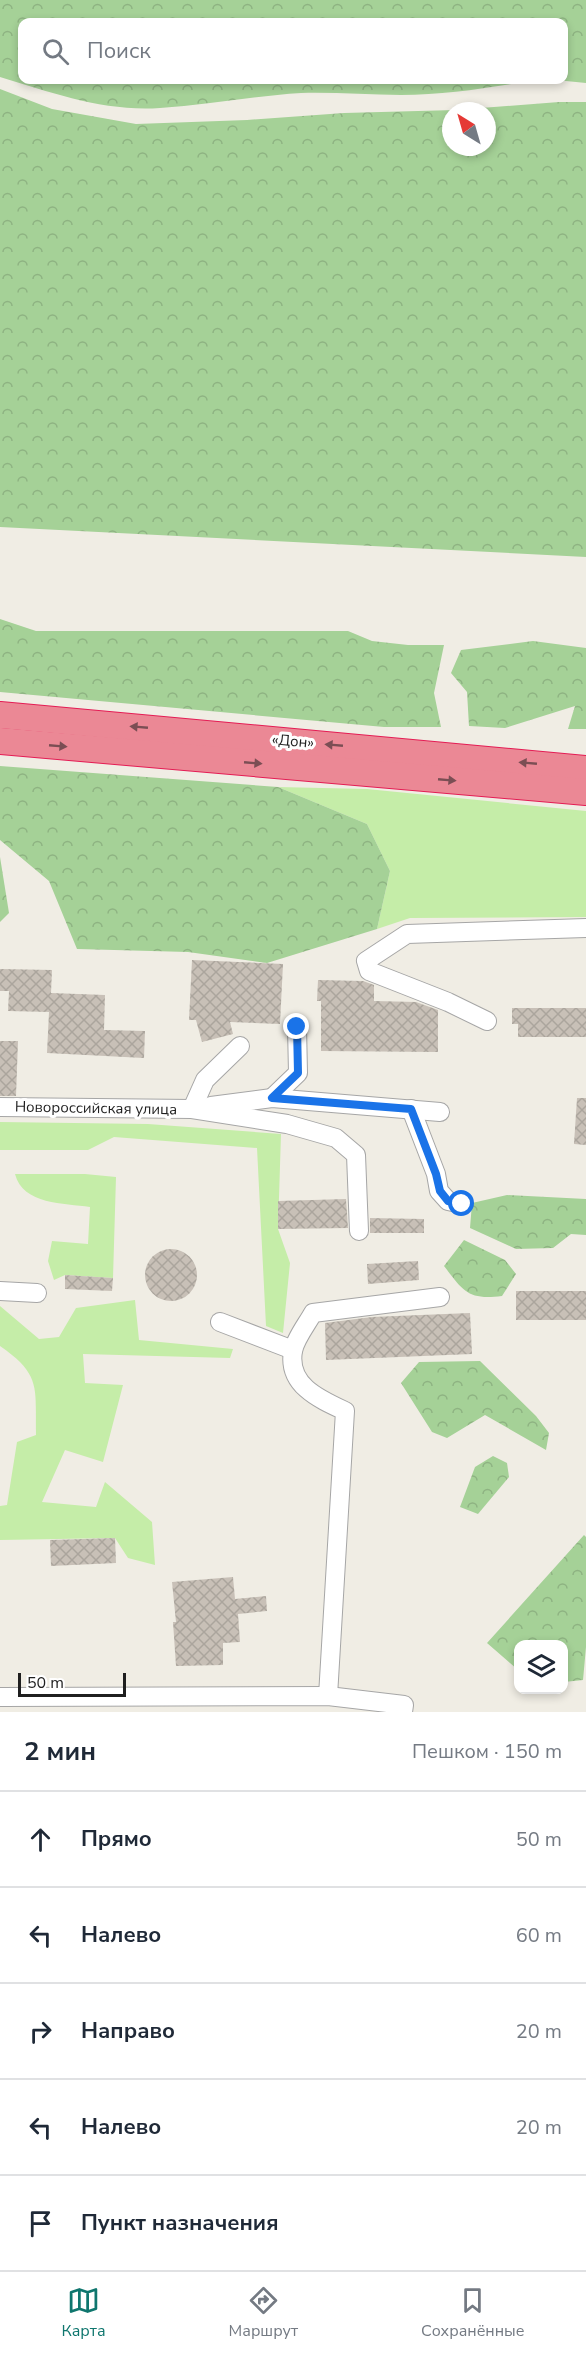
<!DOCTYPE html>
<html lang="ru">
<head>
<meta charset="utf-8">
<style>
	body { margin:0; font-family:"Nunito Sans",sans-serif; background:#f6f6f7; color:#1f2937 }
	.controls { position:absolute; right:18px; bottom:18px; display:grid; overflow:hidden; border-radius:12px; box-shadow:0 3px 9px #0003 }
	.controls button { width:54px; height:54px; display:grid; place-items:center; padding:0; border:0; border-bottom:2px solid #e0e1e3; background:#fff; color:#1f2937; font:30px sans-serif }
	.compass { position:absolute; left:442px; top:102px; width:54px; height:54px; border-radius:50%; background:#fff; box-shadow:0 3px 9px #0003; rotate:323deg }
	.scale { position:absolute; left:18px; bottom:15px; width:108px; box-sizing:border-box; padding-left:6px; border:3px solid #1f1f1f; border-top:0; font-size:16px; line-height:21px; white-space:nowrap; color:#1f1f1f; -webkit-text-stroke:4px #fff; paint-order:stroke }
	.stop { position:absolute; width:18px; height:18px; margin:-14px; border:4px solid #1a73e8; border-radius:50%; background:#fff }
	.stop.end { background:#1a73e8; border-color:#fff; box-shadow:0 2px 6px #0008 }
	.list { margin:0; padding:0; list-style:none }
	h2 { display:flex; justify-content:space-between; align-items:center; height:78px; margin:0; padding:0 24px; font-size:26px }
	h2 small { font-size:20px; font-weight:400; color:#747a83 }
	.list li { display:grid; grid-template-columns:39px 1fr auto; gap:18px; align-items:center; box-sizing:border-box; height:96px; padding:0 24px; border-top:2px solid #e0e1e3 }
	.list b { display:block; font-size:22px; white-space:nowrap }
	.list em { font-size:20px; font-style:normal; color:#747a83 }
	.icon { flex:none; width:33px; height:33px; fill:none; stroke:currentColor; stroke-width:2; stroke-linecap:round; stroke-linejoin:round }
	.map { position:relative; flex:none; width:586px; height:1712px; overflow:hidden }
	.search { position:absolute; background:#fff; box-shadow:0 3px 9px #0003; left:18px; right:18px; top:18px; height:66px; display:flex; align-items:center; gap:15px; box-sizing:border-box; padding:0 21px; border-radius:12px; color:#747a83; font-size:22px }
	.sheet { height:558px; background:#fff }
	nav { display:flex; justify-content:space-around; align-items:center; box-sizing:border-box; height:84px; border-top:2px solid #e0e1e3; background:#fff; font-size:16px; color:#747a83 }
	nav a { display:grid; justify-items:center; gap:3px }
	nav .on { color:#0f766e }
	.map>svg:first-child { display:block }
	.grass { fill:#c5eda8 }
	.forest { fill:url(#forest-crowns); fill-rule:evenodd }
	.building { fill:url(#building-cross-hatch) }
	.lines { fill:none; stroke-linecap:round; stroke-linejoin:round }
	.minor-casing { stroke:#a6a6a6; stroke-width:20 }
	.highway-casing { stroke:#e41c54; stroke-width:28 }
	.minor { stroke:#fff; stroke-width:18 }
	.highway { stroke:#eb8895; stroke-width:26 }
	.oneway { fill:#7b4e54 }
	.route { stroke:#1a73e8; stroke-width:8 }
	.labels { text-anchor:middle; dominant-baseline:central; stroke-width:6; stroke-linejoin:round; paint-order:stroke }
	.street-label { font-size:15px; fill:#1f1f1f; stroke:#fff }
</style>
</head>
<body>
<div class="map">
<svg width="586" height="1712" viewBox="0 0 586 1712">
	<defs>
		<pattern id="forest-crowns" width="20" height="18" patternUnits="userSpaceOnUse" patternTransform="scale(1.5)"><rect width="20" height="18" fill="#a5d197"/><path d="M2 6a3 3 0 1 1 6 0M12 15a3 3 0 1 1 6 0" fill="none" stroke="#8eb382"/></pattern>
		<pattern id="building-cross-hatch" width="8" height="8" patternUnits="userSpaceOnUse" patternTransform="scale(1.5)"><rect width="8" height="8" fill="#c8c0b7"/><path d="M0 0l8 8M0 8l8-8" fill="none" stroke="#aba59d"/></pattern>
	</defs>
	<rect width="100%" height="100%" fill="#f0ede4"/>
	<g class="grass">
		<polygon points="278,787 367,789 586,811 586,917 410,918 377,929 390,871 367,824"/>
		<polygon points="0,1122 148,1124 281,1134 278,1229 290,1263 283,1333 266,1326 257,1148 114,1137 88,1150 0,1150"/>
		<path d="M15,1174H85L116,1177L113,1278L65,1275L54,1280L48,1261L52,1241L88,1244L90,1207C64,1203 23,1205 15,1174Z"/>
		<path d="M135,1300L139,1340L233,1349L230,1358L83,1354L85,1383L123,1385L103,1462L65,1450L42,1502L96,1507L105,1482L152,1522L155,1565L128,1558L115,1538L0,1540V1506L7,1505L17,1442L36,1435C35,1388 42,1375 0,1346V1306L39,1339L59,1337L76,1308Z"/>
	</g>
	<g class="forest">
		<path d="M0,0H586V83L556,80H564V22H22V80H537C492,87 447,95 401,95C368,95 334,92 301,93C254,96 207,105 160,108C106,112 52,93 0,77Z"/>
		<path d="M0,89L52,109L136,124L247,120L344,113L455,110L559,102H586V557L0,527ZM451,111H487V147H451Z"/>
		<polygon points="0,619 36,631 348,631 372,641 408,645 444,645 434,693 441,727 384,727 0,692"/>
		<polygon points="533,641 586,648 586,729 568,729 575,706 505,728 469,726 467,692 451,673 461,650"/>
		<polygon points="0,766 278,787 367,824 390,871 377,929 267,963 188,952 77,949 49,881 0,840"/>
		<polygon points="0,857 9,913 0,922"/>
		<polygon points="507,1195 586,1199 586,1235 571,1234 553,1248 516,1249 470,1228 472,1203"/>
		<path d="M464,1240L505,1260L516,1274L502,1296C468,1300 464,1292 444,1266Z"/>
		<polygon points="480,1361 536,1416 549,1433 546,1450 485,1415 447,1438 432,1432 401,1383 419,1362"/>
		<polygon points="493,1456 507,1463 509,1477 478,1514 460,1507 475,1467"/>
		<polygon points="584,1535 586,1537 586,1647 583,1680 564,1682 564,1644 518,1644 518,1670 487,1643"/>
	</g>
	<g class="building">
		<polygon points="192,960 283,964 280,1024 230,1022 233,1034 202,1042 196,1020 189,1020"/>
		<polygon points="0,969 52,970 51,993 105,995 104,1030 145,1031 144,1058 47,1053 49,1012 8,1011 9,991 0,991"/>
		<polygon points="318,980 363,981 374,985 374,1001 416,1002 438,1010 438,1052 321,1051 321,1001 317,1001"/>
		<polygon points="512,1008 586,1008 586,1037 518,1037 518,1024 512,1024"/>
		<polygon points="0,1041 18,1041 16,1096 0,1096"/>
		<polygon points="577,1098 586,1098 586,1145 574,1144"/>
		<polygon points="346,1199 348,1228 278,1229 278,1201"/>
		<polygon points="370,1218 424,1219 424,1233 370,1233"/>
		<circle cx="171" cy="1275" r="26"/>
		<polygon points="418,1261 419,1280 368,1284 367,1264"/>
		<polygon points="65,1275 113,1278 112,1291 65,1289"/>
		<rect x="516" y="1291" width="70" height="29"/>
		<polygon points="470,1313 472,1354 326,1360 325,1323 372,1317"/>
		<polygon points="115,1538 116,1563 51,1566 50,1540"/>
		<polygon points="233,1577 235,1599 266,1596 267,1611 238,1614 240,1642 223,1643 223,1665 176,1666 173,1622 176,1622 172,1582"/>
	</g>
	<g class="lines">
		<defs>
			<g id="minor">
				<polyline points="487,1021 448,1002 369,971 366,961 407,934 586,928"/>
				<polyline points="272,1098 298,1073 297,1027"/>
				<polyline points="211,1106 272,1098 440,1112"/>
				<polyline points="0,1107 192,1109 287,1124 336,1138 356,1155 359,1231"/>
				<polyline points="192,1109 205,1080 240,1046"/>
				<polyline points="411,1109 436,1174 439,1191 448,1201 462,1204"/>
				<polyline points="0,1291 37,1293"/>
				<polyline points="220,1322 293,1350"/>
				<path d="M328,1696L345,1411C319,1399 287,1385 293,1351C295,1339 307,1324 313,1313L440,1297"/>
				<polyline points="0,1697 328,1696 404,1705 403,1712"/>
			</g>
			<g id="highway">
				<polyline points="0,715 586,769"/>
				<polyline points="0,741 586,792"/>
			</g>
		</defs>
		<use href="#minor" class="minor-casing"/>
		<use href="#highway" class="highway-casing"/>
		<use href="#minor" class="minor"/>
		<use href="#highway" class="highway"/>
	</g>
	<defs><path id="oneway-solid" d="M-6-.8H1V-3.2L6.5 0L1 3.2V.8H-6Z" transform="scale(1.5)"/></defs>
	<g class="oneway">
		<use href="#oneway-solid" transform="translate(139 727) rotate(-175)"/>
		<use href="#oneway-solid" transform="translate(334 745) rotate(-175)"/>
		<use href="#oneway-solid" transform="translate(58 746) rotate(5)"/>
		<use href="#oneway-solid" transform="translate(253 763) rotate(5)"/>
		<use href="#oneway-solid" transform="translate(528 763) rotate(-175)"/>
		<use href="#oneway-solid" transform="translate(447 780) rotate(5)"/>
	</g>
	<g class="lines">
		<polyline class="route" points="297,1027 298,1073 272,1098 411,1109 436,1174 440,1191 448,1201 462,1204"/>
	</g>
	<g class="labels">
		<g class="street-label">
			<text transform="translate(293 741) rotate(5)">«Дон»</text>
			<text transform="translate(96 1108) rotate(1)">Новороссийская улица</text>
		</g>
	</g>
</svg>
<div class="controls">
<button><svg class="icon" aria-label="layers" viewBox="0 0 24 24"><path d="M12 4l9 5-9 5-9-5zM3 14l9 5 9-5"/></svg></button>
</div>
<svg class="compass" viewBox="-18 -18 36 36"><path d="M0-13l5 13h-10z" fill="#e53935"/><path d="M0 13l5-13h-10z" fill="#747a83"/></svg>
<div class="scale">50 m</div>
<div class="stop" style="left:462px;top:1204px"></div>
<div class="stop end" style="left:297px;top:1027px"></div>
<div class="search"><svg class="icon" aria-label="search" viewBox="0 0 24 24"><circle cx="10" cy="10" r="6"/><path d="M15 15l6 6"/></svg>Поиск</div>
</div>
<section class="sheet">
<h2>2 мин<small>Пешком · 150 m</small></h2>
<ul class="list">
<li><svg class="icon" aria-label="ahead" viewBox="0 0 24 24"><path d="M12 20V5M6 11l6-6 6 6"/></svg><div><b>Прямо</b></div><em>50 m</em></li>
<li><svg class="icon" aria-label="left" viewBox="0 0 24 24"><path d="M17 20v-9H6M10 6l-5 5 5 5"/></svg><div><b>Налево</b></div><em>60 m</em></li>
<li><svg class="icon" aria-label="right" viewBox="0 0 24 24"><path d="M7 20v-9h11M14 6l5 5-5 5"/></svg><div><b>Направо</b></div><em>20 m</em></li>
<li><svg class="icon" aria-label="left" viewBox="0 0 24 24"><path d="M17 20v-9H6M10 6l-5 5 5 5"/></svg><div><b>Налево</b></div><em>20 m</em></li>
<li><svg class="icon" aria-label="arrive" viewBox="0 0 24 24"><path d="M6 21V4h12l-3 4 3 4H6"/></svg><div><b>Пункт назначения</b></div></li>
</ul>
</section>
<nav>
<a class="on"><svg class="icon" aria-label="map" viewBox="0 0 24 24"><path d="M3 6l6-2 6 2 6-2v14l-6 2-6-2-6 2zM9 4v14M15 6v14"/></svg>Карта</a>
<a><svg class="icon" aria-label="directions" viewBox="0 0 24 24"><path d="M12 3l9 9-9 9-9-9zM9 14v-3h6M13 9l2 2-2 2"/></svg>Маршрут</a>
<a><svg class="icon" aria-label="saved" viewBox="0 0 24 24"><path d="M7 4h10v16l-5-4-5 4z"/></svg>Сохранённые</a>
</nav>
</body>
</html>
